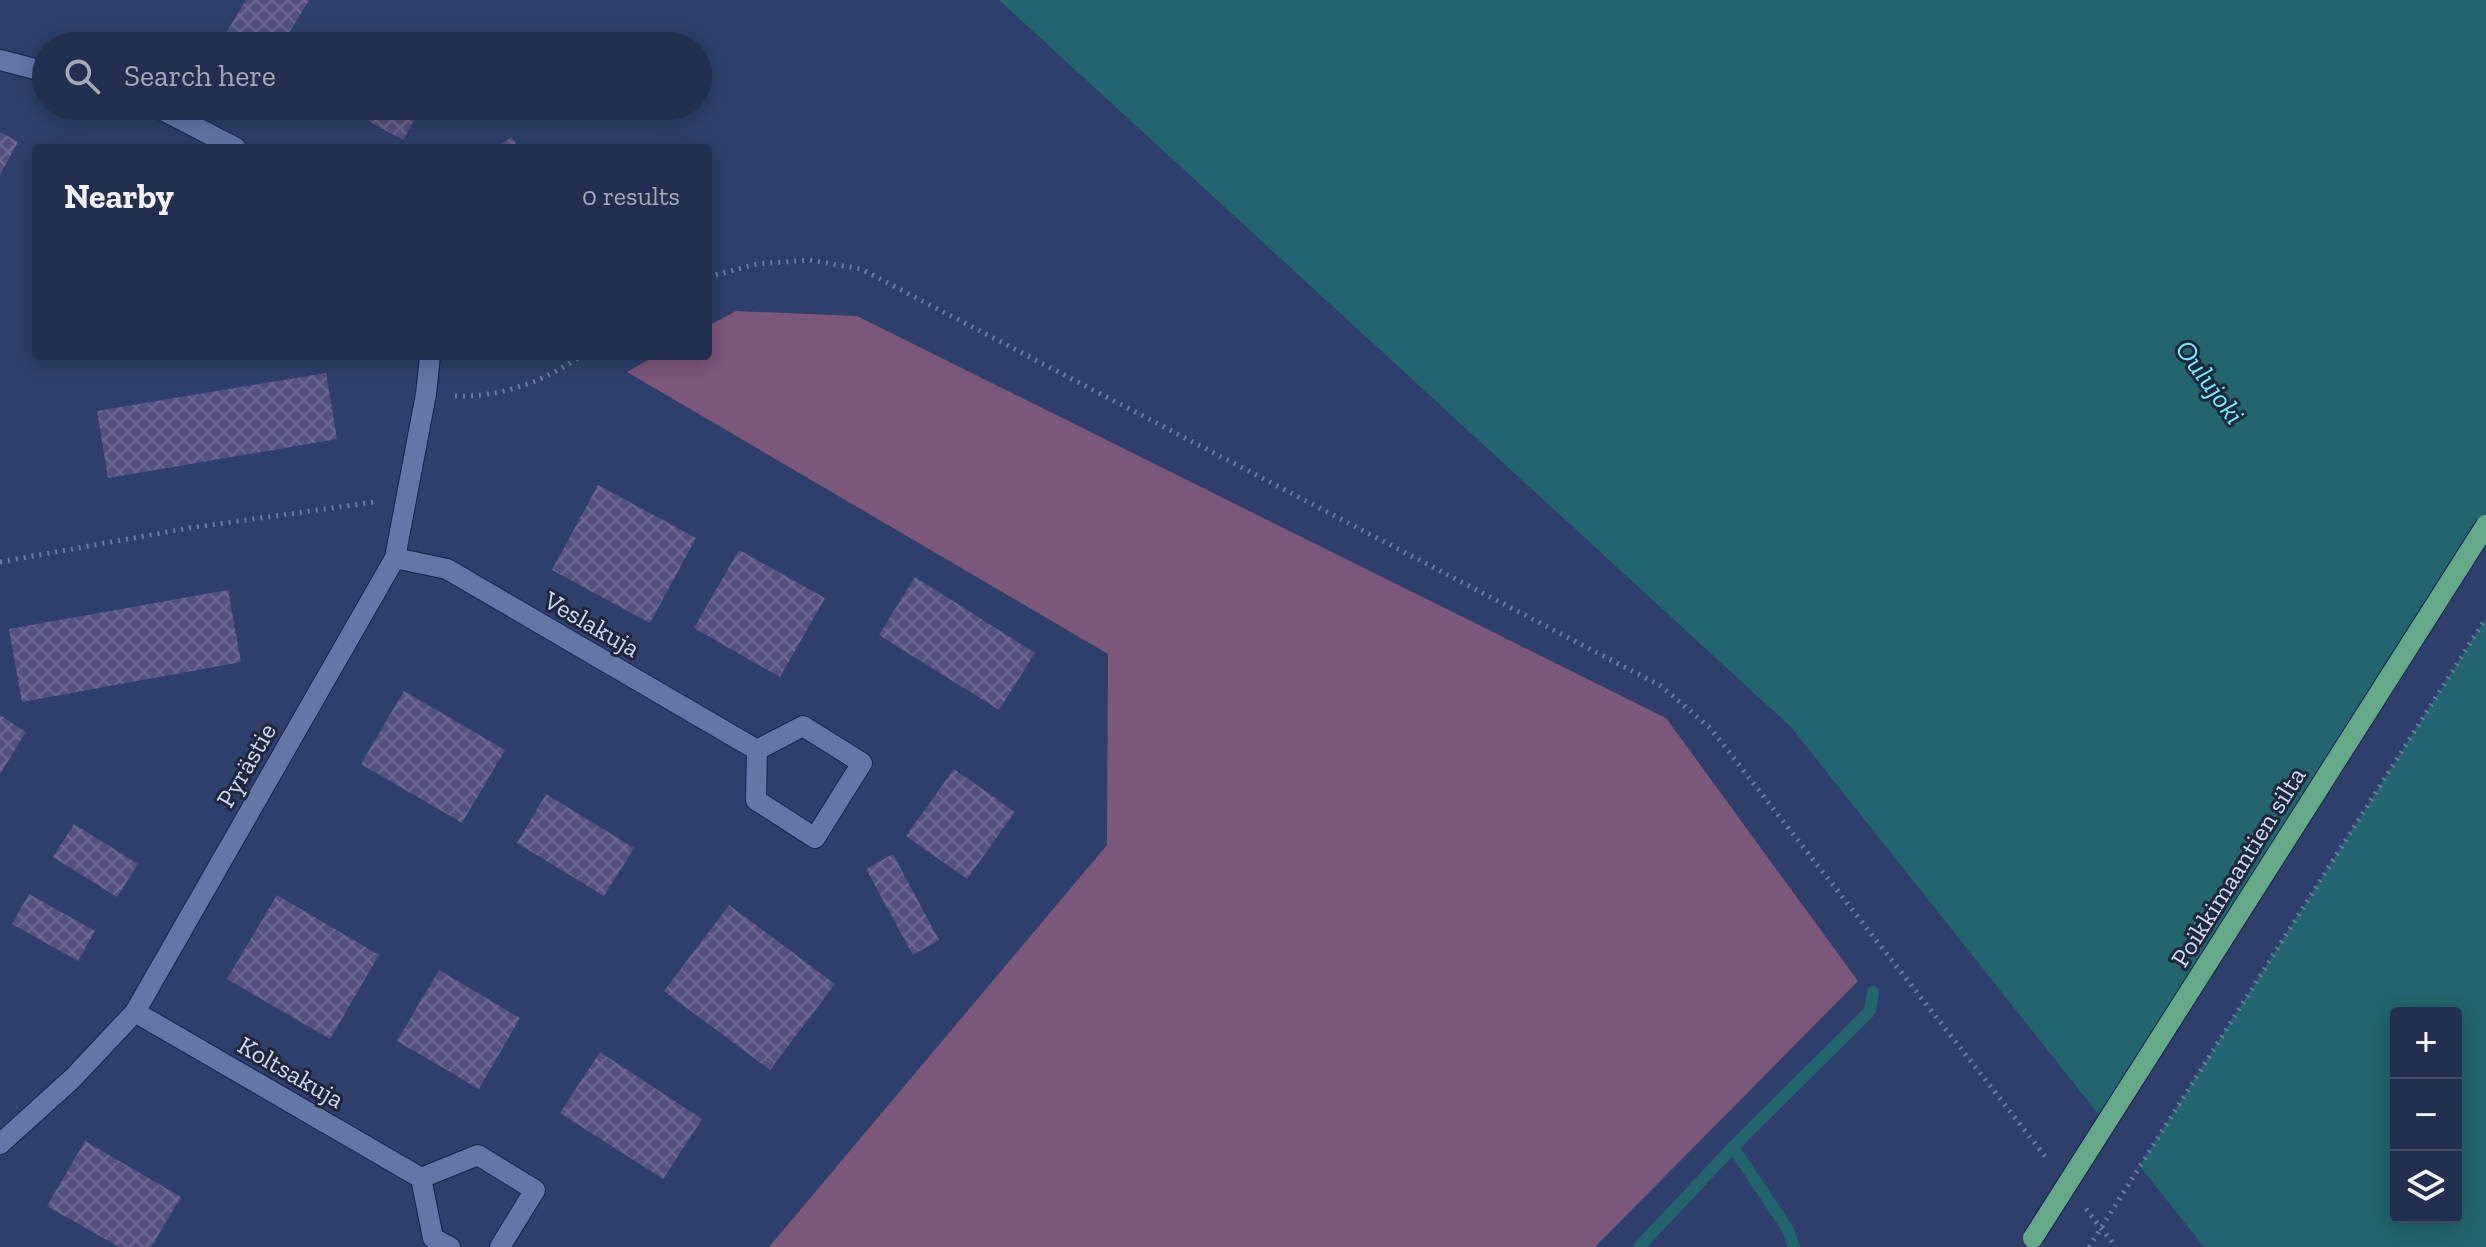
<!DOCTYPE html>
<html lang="en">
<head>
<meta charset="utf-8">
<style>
	body { margin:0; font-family:"Zilla Slab",serif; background:#2a3757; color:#f1f3f6 }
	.controls { position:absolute; right:24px; bottom:24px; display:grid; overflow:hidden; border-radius:8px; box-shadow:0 4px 20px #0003 }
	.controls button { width:72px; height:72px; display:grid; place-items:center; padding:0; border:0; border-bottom:2px solid #3f4a67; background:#222f50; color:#f1f3f6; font:40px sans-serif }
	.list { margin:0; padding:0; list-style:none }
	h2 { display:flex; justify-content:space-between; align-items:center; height:104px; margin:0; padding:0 32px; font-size:34px }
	h2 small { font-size:26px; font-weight:400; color:#a2a9b7 }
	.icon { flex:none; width:44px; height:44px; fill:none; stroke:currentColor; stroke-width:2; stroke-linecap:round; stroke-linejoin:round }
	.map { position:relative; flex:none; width:2486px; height:1247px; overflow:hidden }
	.search { position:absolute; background:#222f50; box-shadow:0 4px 20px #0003; left:32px; top:32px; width:680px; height:88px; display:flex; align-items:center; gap:20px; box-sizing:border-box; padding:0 28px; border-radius:44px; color:#a2a9b7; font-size:30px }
	.panel { position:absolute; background:#222f50; box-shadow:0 4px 20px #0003; left:32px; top:144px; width:680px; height:216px; border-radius:8px }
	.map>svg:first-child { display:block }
	.grass { fill:#7b577a }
	.water { fill:#22656e; fill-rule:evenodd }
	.pier { fill:#2e3f6b }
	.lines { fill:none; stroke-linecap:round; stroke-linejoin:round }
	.stream { stroke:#22656e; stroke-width:12 }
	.building { fill:url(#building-cross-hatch) }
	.street-casing { stroke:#17244e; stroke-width:22 }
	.path { stroke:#6c7ba0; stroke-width:5; stroke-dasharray:2 6; stroke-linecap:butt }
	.street { stroke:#6376a6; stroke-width:20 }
	.primary-bridge-casing { stroke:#17244e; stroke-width:22; stroke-linecap:butt }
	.path-bridge { stroke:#6c7ba0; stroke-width:5; stroke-dasharray:2 6; stroke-linecap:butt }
	.primary-bridge { stroke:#65a989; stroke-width:20 }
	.labels { text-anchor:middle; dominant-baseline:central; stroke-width:6; stroke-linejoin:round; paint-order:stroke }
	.street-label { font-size:26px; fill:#cdd9f4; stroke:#1f273b }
	.water-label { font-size:28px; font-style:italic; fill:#70eeff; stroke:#1f273b }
</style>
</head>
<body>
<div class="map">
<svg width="2486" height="1247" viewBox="0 0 2486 1247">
	<defs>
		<pattern id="building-cross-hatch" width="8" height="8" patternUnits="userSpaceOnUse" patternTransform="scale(2)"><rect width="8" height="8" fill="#555181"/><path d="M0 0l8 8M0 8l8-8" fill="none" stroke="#6c6993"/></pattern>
	</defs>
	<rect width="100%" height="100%" fill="#2e3f6b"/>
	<polygon class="grass" points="736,311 857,316 1666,718 1858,981 1595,1247 769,1247 1107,845 1108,654 627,372 655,356 708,356 708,326"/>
	<path class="water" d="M999,0H2486V1247H2204L1791,727ZM2396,1013H2456V1217H2396Z"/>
	<polygon class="pier" points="2486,525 2486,618 2137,1170 2104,1127"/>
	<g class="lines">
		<g class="stream">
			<polyline points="1733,1147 1787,1228 1794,1247"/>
			<polyline points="1639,1247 1733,1147 1870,1011 1873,992"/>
		</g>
	</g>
	<g class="building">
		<polygon points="246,0 309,0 281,46 218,46"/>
		<polygon points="341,106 422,106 403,140"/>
		<polygon points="0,132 18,142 0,175"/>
		<polygon points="511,137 520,148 497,148"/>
		<polygon points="326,373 337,439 108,478 97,411"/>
		<polygon points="598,485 696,538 650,623 552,570"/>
		<polygon points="739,550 825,598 780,677 694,628"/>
		<polygon points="915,577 1035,653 999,710 879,635"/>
		<polygon points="228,590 241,662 22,702 9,629"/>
		<polygon points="404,691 505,750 462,823 361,764"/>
		<polygon points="0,715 26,732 0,774"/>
		<polygon points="954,769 1015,812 967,879 906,836"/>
		<polygon points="546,794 634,848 604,896 517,843"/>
		<polygon points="74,824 138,864 117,897 53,857"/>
		<polygon points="893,854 939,940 913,955 866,869"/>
		<polygon points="29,894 95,931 78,961 12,924"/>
		<polygon points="277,895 379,955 330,1039 227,979"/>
		<polygon points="729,905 835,984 770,1070 664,991"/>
		<polygon points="439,970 520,1018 479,1089 397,1041"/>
		<polygon points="600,1052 702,1119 663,1179 560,1113"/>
		<polygon points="85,1141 181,1197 151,1247 119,1247 47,1206"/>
	</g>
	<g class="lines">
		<defs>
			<g id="street">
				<polyline points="0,60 46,72"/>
				<polyline points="155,106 236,148"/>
				<polyline points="395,558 447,569 757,750 756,800 815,838 862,763 803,726 757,750"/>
				<polyline points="135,1012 421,1178 433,1238 450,1247"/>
				<polyline points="0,1144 73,1078 135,1012 395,558 426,394 430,356"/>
				<polyline points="421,1178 478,1155 535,1190 500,1247"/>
			</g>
		</defs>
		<use href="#street" class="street-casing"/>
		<g class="path">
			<polyline points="708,277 757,264 810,260 861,269 1661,686 1711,729 2048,1160"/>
			<path d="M455,396C499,398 545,381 581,356"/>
			<polyline points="0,562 189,528 375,502"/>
			<polyline points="2086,1209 2116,1247"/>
		</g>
		<use href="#street" class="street"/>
		<defs>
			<polyline id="primary-bridge" points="2033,1238 2486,525"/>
		</defs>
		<use href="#primary-bridge" class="primary-bridge-casing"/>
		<polyline class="path-bridge" points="2089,1247 2486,618"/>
		<use href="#primary-bridge" class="primary-bridge"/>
	</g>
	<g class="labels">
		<g class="street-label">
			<text transform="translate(592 624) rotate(30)">Veslakuja</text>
			<text transform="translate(246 765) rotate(-60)">Pyrästie</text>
			<text transform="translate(2238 867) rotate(-58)">Poikkimaantien silta</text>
			<text transform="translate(291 1072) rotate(30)">Koltsakuja</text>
		</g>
		<g class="water-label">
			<text transform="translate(2210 382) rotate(54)">Oulujoki</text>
		</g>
	</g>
</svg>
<div class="controls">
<button>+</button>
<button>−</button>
<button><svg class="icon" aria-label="layers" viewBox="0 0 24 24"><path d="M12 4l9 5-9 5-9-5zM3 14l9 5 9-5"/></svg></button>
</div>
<div class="search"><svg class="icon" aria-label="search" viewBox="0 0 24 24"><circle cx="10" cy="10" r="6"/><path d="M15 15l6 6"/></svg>Search here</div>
<section class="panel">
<h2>Nearby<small>0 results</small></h2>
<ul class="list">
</ul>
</section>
</div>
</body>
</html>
